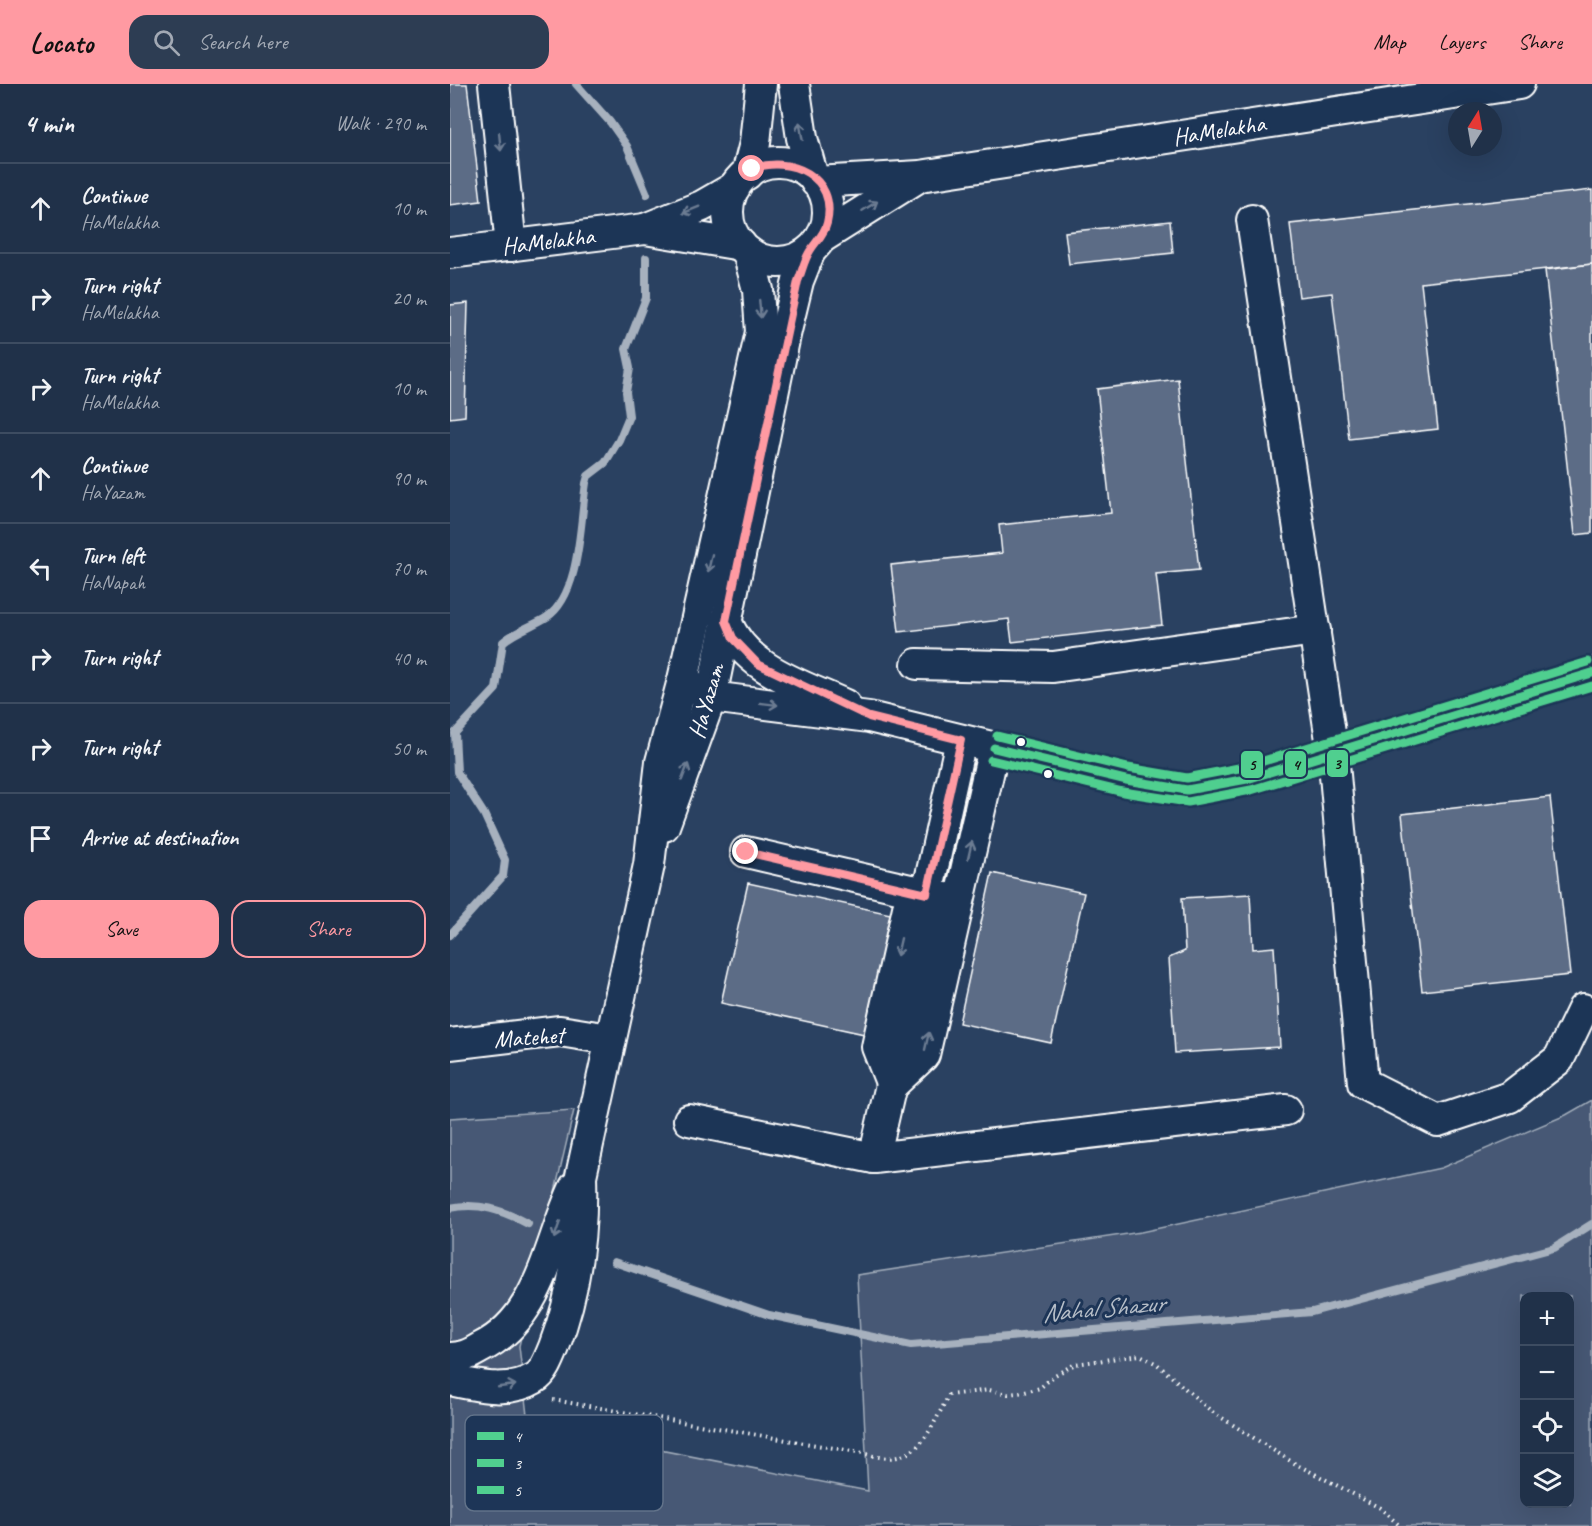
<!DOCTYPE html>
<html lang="en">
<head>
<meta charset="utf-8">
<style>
	body { margin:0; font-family:Caveat,sans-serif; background:#2d3d53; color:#f1f3f6 }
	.controls { position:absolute; right:18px; bottom:18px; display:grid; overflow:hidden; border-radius:12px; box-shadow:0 6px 24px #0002 }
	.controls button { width:54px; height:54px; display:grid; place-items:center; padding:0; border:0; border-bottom:2px solid #3d4c61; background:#203149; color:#f1f3f6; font:30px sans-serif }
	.compass { position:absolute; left:998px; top:18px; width:54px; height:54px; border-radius:50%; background:#203149; box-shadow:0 6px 24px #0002; rotate:11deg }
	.stop { position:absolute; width:18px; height:18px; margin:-14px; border:4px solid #ff9aa2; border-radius:50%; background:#fff }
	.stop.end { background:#ff9aa2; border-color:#fff; box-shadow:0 2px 6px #0008 }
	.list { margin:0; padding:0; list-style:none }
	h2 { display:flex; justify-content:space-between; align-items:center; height:78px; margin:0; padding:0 24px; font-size:26px }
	h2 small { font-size:20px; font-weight:400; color:#a2a9b4 }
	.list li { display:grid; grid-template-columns:39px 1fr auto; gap:18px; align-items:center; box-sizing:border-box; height:90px; padding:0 24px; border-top:2px solid #3d4c61 }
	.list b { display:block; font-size:22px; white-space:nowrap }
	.list p { margin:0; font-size:20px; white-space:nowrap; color:#a2a9b4 }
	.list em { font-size:20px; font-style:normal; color:#a2a9b4 }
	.actions { display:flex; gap:12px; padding:18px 24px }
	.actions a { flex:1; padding:14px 0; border:2px solid #ff9aa2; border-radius:18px; text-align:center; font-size:21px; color:#ff9aa2 }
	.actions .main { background:#ff9aa2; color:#111 }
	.icon { flex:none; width:33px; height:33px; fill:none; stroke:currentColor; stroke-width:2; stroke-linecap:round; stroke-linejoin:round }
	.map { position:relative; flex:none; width:1142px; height:1442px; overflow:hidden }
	header { display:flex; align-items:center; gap:36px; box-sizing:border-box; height:84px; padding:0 30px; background:#ff9aa2; color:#111 }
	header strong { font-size:28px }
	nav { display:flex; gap:33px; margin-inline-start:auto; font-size:21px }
	.search { width:420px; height:54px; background:#2d3d53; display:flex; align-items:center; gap:15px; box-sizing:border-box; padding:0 21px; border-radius:18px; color:#a2a9b4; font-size:22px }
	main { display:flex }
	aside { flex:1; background:#203149 }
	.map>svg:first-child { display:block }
	.green { fill:#465975; stroke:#a2acba; stroke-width:1.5; fill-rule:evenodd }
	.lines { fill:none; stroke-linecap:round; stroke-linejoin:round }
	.stream { stroke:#a7b1be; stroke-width:8 }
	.building { fill:#5b6c86; stroke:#fff; stroke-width:1.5 }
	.minor-casing { stroke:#fff; stroke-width:34 }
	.path { stroke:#fff; stroke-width:4; stroke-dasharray:1.5 4.5; stroke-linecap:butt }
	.minor { stroke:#1d3557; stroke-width:30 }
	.bus-1-casing { stroke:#1d3557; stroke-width:14 }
	.bus-2-casing { stroke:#1d3557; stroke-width:14 }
	.bus-3-casing { stroke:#1d3557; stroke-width:14 }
	.bus-1 { stroke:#50cf8f; stroke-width:9 }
	.bus-2 { stroke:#50cf8f; stroke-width:9 }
	.bus-3 { stroke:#50cf8f; stroke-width:9 }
	.oneway { stroke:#6c7c92 }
	.route { stroke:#ff9aa2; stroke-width:8 }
	.bus-dot { fill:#fff; stroke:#1d3557; stroke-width:2 }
	.labels { text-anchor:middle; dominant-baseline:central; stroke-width:6; stroke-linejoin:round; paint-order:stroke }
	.street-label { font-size:24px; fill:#fff; stroke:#1d3557 }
	.water-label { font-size:26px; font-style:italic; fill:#b6bec8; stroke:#1d3557 }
	.key { fill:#1d3557; stroke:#617289; stroke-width:1.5 }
	.key-label { font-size:16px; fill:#fff }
	.line-badge { stroke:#1d3557; stroke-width:2 }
	.pale-badge-label { font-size:16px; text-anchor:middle; font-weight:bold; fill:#111 }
</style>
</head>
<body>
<header>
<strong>Locato</strong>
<div class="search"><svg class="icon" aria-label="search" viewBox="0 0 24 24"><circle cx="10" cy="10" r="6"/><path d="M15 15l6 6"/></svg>Search here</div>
<nav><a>Map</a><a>Layers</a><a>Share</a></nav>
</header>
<main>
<aside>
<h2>4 min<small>Walk · 290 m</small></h2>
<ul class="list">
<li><svg class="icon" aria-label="ahead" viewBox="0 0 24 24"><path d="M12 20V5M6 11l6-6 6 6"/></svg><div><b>Continue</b><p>HaMelakha</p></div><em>10 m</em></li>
<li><svg class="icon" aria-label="right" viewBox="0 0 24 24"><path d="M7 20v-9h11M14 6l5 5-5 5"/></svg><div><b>Turn right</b><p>HaMelakha</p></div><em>20 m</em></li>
<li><svg class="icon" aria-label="right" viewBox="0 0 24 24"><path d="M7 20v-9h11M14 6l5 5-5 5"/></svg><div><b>Turn right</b><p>HaMelakha</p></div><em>10 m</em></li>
<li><svg class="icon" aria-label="ahead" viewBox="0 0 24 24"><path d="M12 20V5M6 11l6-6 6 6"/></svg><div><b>Continue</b><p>HaYazam</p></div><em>90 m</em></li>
<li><svg class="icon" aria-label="left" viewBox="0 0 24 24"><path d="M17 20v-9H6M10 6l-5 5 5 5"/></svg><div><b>Turn left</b><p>HaNapah</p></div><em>70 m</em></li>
<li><svg class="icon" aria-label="right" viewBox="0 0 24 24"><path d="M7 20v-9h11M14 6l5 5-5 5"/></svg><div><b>Turn right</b></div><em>40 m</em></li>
<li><svg class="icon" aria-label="right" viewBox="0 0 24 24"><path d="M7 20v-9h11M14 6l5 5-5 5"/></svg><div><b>Turn right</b></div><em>50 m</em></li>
<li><svg class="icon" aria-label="arrive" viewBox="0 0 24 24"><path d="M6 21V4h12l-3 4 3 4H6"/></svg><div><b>Arrive at destination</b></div></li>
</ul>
<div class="actions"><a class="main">Save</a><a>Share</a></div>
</aside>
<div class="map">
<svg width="1142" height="1442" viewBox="0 0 1142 1442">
	<rect width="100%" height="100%" fill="#2a4161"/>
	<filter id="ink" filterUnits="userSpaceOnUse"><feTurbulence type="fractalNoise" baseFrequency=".0167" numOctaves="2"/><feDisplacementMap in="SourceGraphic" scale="12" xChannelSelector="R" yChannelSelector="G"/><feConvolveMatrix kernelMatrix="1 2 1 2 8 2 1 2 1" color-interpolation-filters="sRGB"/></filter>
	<g filter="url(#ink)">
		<path class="green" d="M1142,1016V1442H0V1034L124,1026L69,1262L78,1340L418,1407L407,1191L691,1148L991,1084L1116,1031ZM1074,1212H1120V1420H1074Z"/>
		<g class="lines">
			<g class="stream">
				<polyline points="126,0 160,38 177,62 197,110"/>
				<path d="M0,851L53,792L55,776L34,730L7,688L5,649L46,605L53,558C65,547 83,542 97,533C131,510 130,437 136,399L138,392L155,379L169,356L179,332L176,308L180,284L176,265L196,214V174"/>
				<path d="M0,1124C29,1118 52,1126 78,1140"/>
				<polyline points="164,1178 319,1231 461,1261 862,1228 1104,1164 1142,1140"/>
			</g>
		</g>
		<g class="building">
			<polygon points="0,0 17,0 31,117 0,121"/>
			<polygon points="1142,106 1142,180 971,199 988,345 899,355 882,209 849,213 840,140"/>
			<polygon points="720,137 723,169 619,180 615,148"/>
			<polygon points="1142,180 1142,449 1125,451 1095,186"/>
			<polygon points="18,219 15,332 0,334 0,221"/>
			<polygon points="728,295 749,486 706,490 712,541 562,558 559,535 449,548 441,481 552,469 549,441 661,429 647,305"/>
			<polygon points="1100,713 1120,891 972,907 952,730"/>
			<polygon points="542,789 634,809 601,959 509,939"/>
			<polygon points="298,799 445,831 419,951 271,919"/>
			<polygon points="800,810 803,865 824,863 830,963 725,969 719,874 735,867 732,814"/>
		</g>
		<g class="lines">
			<defs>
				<g id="minor">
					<polyline points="44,0 61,162"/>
					<polyline points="344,0 352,54 363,93"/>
					<circle cx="328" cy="128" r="50"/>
					<polyline points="297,90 305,59 311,0"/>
					<polyline points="366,98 470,92 1069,0"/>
					<polyline points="802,136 883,669 913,999 988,1037 1060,1013 1109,975 1133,925"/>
					<polyline points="195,145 252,122 285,103"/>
					<polyline points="371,154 465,95"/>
					<polyline points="0,169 195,145 291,161"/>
					<path d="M276,537C296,586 350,600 395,621"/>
					<polyline points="467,580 603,583 865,546"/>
					<polyline points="233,596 261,613 419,633 676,696 737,706 797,695 1142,589"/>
					<polyline points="214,742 261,613 335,251 348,197 360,167"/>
					<polyline points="296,768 504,816"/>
					<polyline points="477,810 511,656"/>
					<polyline points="0,960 110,947 159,955"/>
					<polyline points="442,1001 474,971 544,664"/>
					<polyline points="442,1001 427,963 462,806"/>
					<polyline points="239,1036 424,1074 836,1026"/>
					<polyline points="424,1074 485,812"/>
					<path d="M0,1274C12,1274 20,1270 30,1264C92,1234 98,1159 125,1103"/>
					<path d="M0,1296C28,1302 58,1310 85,1294C94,1289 100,1273 104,1263C125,1208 133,1151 131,1092L199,781L211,678L233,596L311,248L308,206L298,168"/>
				</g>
			</defs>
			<use href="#minor" class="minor-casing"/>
			<path class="path" d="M103,1316L413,1369C467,1387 477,1351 499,1311L539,1306L558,1310L575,1308L590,1304L605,1291L625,1280L690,1271L707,1280L761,1327L842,1378L930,1424L950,1442"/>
			<use href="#minor" class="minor"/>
			<defs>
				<polyline id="bus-1" points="544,664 676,696 737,706 797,695 1142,589"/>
				<polyline id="bus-2" points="541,676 673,708 738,718 801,706 1142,602"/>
				<polyline id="bus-3" points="547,652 678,684 737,694 794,683 1138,578"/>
			</defs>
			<use href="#bus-1" class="bus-1-casing"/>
			<use href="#bus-2" class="bus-2-casing"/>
			<use href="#bus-3" class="bus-3-casing"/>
			<use href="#bus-1" class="bus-1"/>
			<use href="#bus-2" class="bus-2"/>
			<use href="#bus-3" class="bus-3"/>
		</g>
		<defs><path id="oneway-shaft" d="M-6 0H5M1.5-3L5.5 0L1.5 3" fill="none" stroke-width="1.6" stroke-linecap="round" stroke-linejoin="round" transform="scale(1.5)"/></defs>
		<g class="oneway">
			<use href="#oneway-shaft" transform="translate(351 47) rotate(-100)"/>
			<use href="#oneway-shaft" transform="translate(50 58) rotate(84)"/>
			<use href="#oneway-shaft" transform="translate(420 122) rotate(-32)"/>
			<use href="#oneway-shaft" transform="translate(241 126) rotate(158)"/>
			<use href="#oneway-shaft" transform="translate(310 225) rotate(85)"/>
			<use href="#oneway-shaft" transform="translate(260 479) rotate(103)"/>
			<use href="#oneway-shaft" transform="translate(319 620) rotate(7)"/>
			<use href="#oneway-shaft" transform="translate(235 688) rotate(-69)"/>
			<use href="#oneway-shaft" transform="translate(520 766) rotate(-77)"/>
			<use href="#oneway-shaft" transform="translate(449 863) rotate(103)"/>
			<use href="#oneway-shaft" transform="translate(477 957) rotate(-77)"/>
			<use href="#oneway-shaft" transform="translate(107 1146) rotate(109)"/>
			<use href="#oneway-shaft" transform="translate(57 1302) rotate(-8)"/>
		</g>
	</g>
	<g class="lines" filter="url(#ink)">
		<path class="route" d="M296,768L477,810L511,656L419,633L308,580L283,554L276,537L348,197C352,188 354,176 360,167C366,157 374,151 377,139C388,93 340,70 302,85"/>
	</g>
	<g class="bus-dot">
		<circle cx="571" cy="658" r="5"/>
		<circle cx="598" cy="690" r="5"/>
	</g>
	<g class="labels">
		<g class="street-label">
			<text transform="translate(769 46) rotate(-9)">HaMelakha</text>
			<text transform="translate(98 157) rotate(-7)">HaMelakha</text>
			<text transform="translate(256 617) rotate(-74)">HaYazam</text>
			<text transform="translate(79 953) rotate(-4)">Matehet</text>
		</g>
		<g class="water-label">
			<text transform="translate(653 1224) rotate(-5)">Nahal Shazur</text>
		</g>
	</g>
	<rect x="15" y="1331" width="198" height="96" rx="9" class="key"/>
	<rect x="27" y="1348" width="27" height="8" fill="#50cf8f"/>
	<rect x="27" y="1375" width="27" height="8" fill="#50cf8f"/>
	<rect x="27" y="1402" width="27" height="8" fill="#50cf8f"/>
	<g class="key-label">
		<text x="64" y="1358">4</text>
		<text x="64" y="1385">3</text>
		<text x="64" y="1412">5</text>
	</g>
	<g class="line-badge">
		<rect x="876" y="665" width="23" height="29" rx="6" fill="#50cf8f"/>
		<rect x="834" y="666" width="23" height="28" rx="6" fill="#50cf8f"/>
		<rect x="790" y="666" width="24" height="29" rx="6" fill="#50cf8f"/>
	</g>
	<g class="pale-badge-label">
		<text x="887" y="685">3</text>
		<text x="846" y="686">4</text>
		<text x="802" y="686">5</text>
	</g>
</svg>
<div class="controls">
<button>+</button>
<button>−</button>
<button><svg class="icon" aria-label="locate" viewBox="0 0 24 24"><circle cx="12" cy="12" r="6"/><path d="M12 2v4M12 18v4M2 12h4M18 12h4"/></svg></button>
<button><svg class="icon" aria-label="layers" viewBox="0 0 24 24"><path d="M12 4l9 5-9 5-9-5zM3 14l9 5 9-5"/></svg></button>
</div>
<svg class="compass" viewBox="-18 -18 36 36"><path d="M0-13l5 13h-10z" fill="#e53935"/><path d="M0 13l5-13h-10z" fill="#a2a9b4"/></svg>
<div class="stop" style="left:302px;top:85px"></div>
<div class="stop end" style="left:296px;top:768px"></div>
</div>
</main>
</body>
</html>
